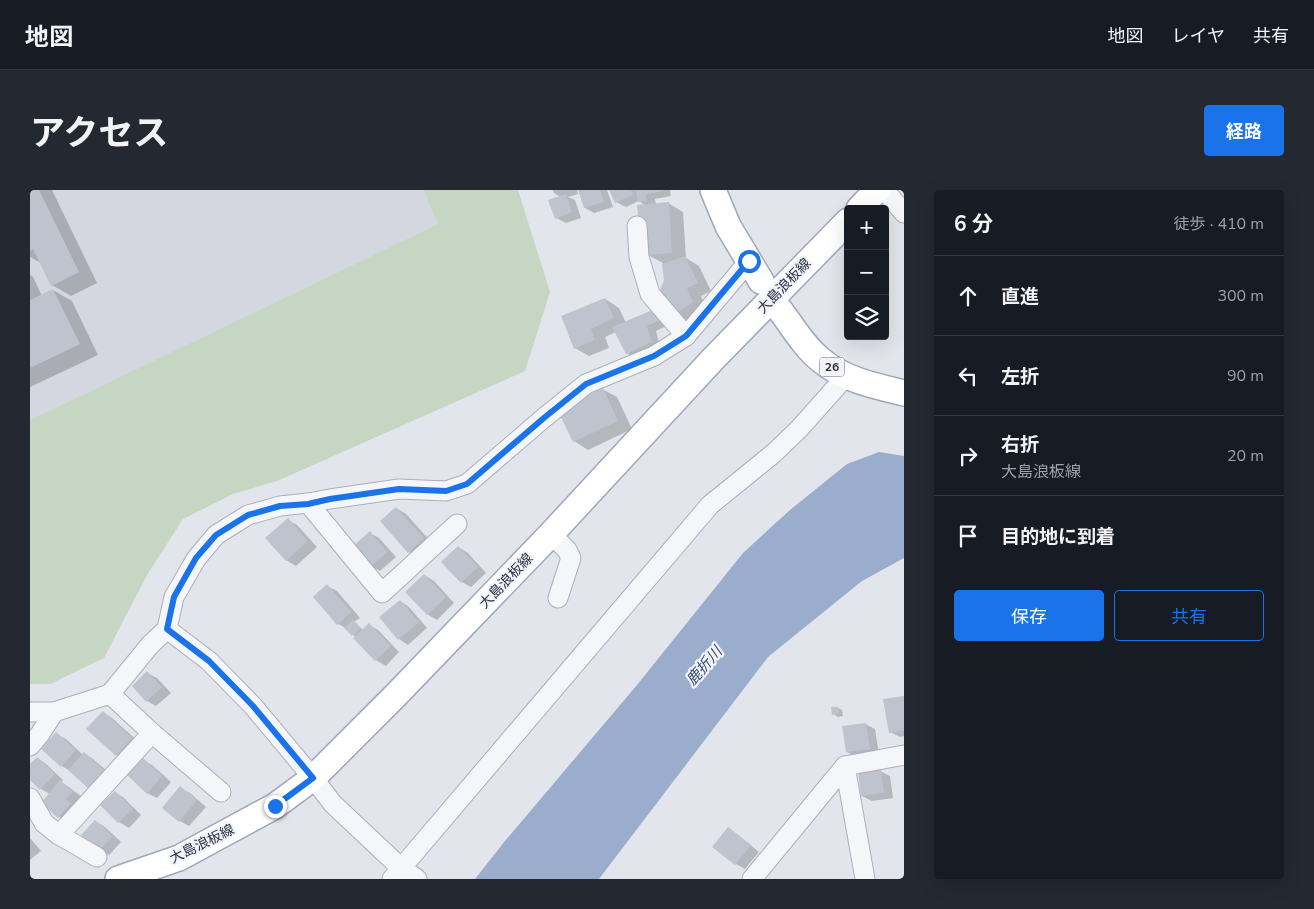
<!DOCTYPE html>
<html lang="ja">
<head>
<meta charset="utf-8">
<style>
	body { margin:0; font-family:"Nunito Sans","Noto Sans JP",sans-serif; background:#242831; color:#f1f3f6 }
	.controls { position:absolute; right:15px; top:15px; display:grid; overflow:hidden; border-radius:5px; box-shadow:0 5px 20px #0002 }
	.controls button { width:45px; height:45px; display:grid; place-items:center; padding:0; border:0; border-bottom:1px solid #363941; background:#171b24; color:#f1f3f6; font:25px sans-serif }
	.stop { position:absolute; width:15px; height:15px; margin:-11px; border:4px solid #1a73e8; border-radius:50%; background:#fff }
	.stop.end { background:#1a73e8; border-color:#fff; box-shadow:0 1px 5px #0008 }
	.list { margin:0; padding:0; list-style:none }
	h2 { display:flex; justify-content:space-between; align-items:center; height:65px; margin:0; padding:0 20px; font-size:21px }
	h2 small { font-size:16px; font-weight:400; color:#9ea1a6 }
	.list li { display:grid; grid-template-columns:32px 1fr auto; gap:15px; align-items:center; box-sizing:border-box; height:80px; padding:0 20px; border-top:1px solid #363941 }
	.list b { display:block; font-size:19px; white-space:nowrap }
	.list p { margin:0; font-size:16px; white-space:nowrap; color:#9ea1a6 }
	.list em { font-size:16px; font-style:normal; color:#9ea1a6 }
	.actions { display:flex; gap:10px; padding:15px 20px }
	.actions a { flex:1; padding:11px 0; border:1px solid #1a73e8; border-radius:5px; text-align:center; font-size:18px; color:#1a73e8 }
	.actions .main { background:#1a73e8; color:#fff }
	.icon { flex:none; width:28px; height:28px; fill:none; stroke:currentColor; stroke-width:2; stroke-linecap:round; stroke-linejoin:round }
	.map { position:relative; flex:none; width:874px; height:689px; overflow:hidden; border-radius:5px }
	header { display:flex; align-items:center; gap:30px; box-sizing:border-box; height:70px; padding:0 25px; background:#171b24; border-bottom:1px solid #363941 }
	header strong { font-size:24px }
	nav { display:flex; gap:28px; margin-inline-start:auto; font-size:18px }
	.intro { display:flex; align-items:center; justify-content:space-between; box-sizing:border-box; height:120px; padding:0 30px }
	h1 { margin:0; font-size:35px }
	.button { padding:12px 22px; border-radius:5px; background:#1a73e8; color:#fff; font-size:18px; font-weight:700 }
	main { display:flex; gap:30px; padding:0 30px }
	aside { flex:1; background:#171b24; border-radius:5px; box-shadow:0 5px 20px #0002 }
	.map>svg:first-child { display:block }
	.built { fill:#d4d7e0 }
	.green { fill:#c5d6c3 }
	.water { fill:#9badcd }
	.shadow { fill:#0003 }
	.building { fill:#bfc3ce }
	.lines { fill:none; stroke-linecap:round; stroke-linejoin:round }
	.minor-casing { stroke:#aaafb9; stroke-width:21 }
	.major-casing { stroke:#a1a7b8; stroke-width:28 }
	.minor { stroke:#f5f6f9; stroke-width:19 }
	.major { stroke:#fff; stroke-width:25 }
	.route { stroke:#1a73e8; stroke-width:6 }
	.labels { text-anchor:middle; dominant-baseline:central; stroke-width:4.5; stroke-linejoin:round; paint-order:stroke }
	.shield { fill:#f2f4f8; stroke:#656b7a; stroke-width:1 }
	.shield-label { font-size:12px; font-weight:bold; fill:#293044 }
	.street-label { font-size:14px; fill:#293044; stroke:#f2f4f8 }
	.water-label { font-size:15px; font-style:italic; fill:#30497b; stroke:#f2f4f8 }
</style>
</head>
<body>
<header>
<strong>地図</strong>
<nav><a>地図</a><a>レイヤ</a><a>共有</a></nav>
</header>
<div class="intro"><h1>アクセス</h1><a class="button">経路</a></div>
<main>
<div class="map">
<svg width="874" height="689" viewBox="0 0 874 689">
	<rect width="100%" height="100%" fill="#e2e5eb"/>
	<polygon class="built" points="0,0 393,0 408,34 0,230"/>
	<polygon class="green" points="393,0 488,0 520,102 495,181 247,291 203,304 153,329 117,385 74,468 20,494 0,494 0,230 408,34"/>
	<polygon class="water" points="849,262 874,266 874,368 832,391 738,467 569,689 445,689 475,651 607,495 713,363 760,320 817,274"/>
	<g class="shadow">
		<polygon points="0,0 22,0 67,93 41,106 22,95 11,73 0,67"/>
		<polygon points="523,0 547,0 548,4 538,7 545,10 551,28 536,33 526,28 531,7 524,3"/>
		<polygon points="549,0 577,0 583,17 564,23 555,18"/>
		<polygon points="581,0 640,0 641,6 625,9 626,15 638,13 653,22 656,68 669,76 681,101 671,106 677,120 660,132 646,123 636,90 633,73 618,65 616,16 609,11 596,17 586,12"/>
		<polygon points="0,85 3,87 12,106 23,100 42,111 68,165 0,197"/>
		<polygon points="575,109 589,118 596,133 634,126 638,135 626,141 630,157 606,169 597,163 586,142 575,147 579,158 559,166 545,158"/>
		<polygon points="572,199 587,207 602,239 558,260 544,251"/>
		<polygon points="366,318 376,324 403,354 388,367 379,362"/>
		<polygon points="258,330 267,335 287,357 266,376 256,370"/>
		<polygon points="340,343 349,348 366,367 350,381 341,376"/>
		<polygon points="428,357 438,363 456,383 441,397 432,392"/>
		<polygon points="394,385 404,391 424,413 407,430 397,424"/>
		<polygon points="297,396 307,401 330,428 324,432 333,440 339,435 348,440 369,462 356,476 346,470 325,448 326,447 316,438 308,434"/>
		<polygon points="370,411 379,417 397,438 378,455 369,449"/>
		<polygon points="117,483 127,488 141,503 126,516 117,511 103,496"/>
		<polygon points="874,507 874,546 870,547 860,542"/>
		<polygon points="808,518 812,520 813,526 808,527 804,524"/>
		<polygon points="73,522 82,528 111,554 96,570 87,565"/>
		<polygon points="835,534 845,539 849,564 826,567 817,562"/>
		<polygon points="26,544 36,549 53,565 54,563 63,569 84,587 40,581 32,576 13,559"/>
		<polygon points="7,568 16,574 33,590 31,592 39,597 52,607 38,632 29,627 20,604 11,599 0,588 0,576"/>
		<polygon points="113,570 122,575 141,592 127,608 117,603"/>
		<polygon points="850,581 860,586 863,608 842,611 832,606"/>
		<polygon points="150,598 160,603 176,617 159,636 150,631"/>
		<polygon points="85,602 94,608 111,625 99,638 89,632 72,615"/>
		<polygon points="65,631 75,637 91,652 79,665 70,660"/>
		<polygon points="698,639 707,644 729,662 715,679 706,674"/>
		<polygon points="0,648 11,661 0,670"/>
	</g>
	<g class="building">
		<polygon points="0,0 9,0 49,82 21,96 3,59 0,61"/>
		<polygon points="548,0 570,0 574,12 554,18"/>
		<polygon points="579,0 601,0 603,5 585,13"/>
		<polygon points="606,0 633,0 633,1 616,4 617,11 608,12"/>
		<polygon points="536,4 542,22 525,29 518,10"/>
		<polygon points="639,12 642,63 617,65 610,46 607,15"/>
		<polygon points="655,66 668,93 657,98 663,112 645,124 628,106 634,90 632,74"/>
		<polygon points="23,99 50,154 0,178 0,110"/>
		<polygon points="575,108 584,128 561,139 565,150 544,159 531,126"/>
		<polygon points="625,119 630,130 617,136 622,152 596,164 582,137"/>
		<polygon points="573,198 588,231 543,252 527,219"/>
		<polygon points="366,317 394,348 378,363 350,331"/>
		<polygon points="258,328 278,351 256,371 235,348"/>
		<polygon points="340,341 357,362 340,377 322,357"/>
		<polygon points="428,356 448,377 431,393 411,372"/>
		<polygon points="394,384 416,407 397,425 375,402"/>
		<polygon points="297,394 321,422 307,435 283,407"/>
		<polygon points="370,410 389,432 368,450 349,427"/>
		<polygon points="323,430 331,438 322,446 314,438"/>
		<polygon points="339,433 361,456 345,471 323,448"/>
		<polygon points="117,481 132,497 116,512 102,496"/>
		<polygon points="874,506 874,540 859,543 853,509"/>
		<polygon points="801,517 808,517 809,524 802,525"/>
		<polygon points="73,521 102,548 86,566 56,539"/>
		<polygon points="836,533 840,559 816,562 812,536"/>
		<polygon points="26,542 46,560 31,577 11,559"/>
		<polygon points="54,562 75,581 59,599 38,580"/>
		<polygon points="7,567 25,584 10,600 0,590 0,574"/>
		<polygon points="113,568 132,586 117,604 97,585"/>
		<polygon points="851,579 854,603 831,606 828,582"/>
		<polygon points="30,590 43,601 36,609 41,613 28,628 11,613"/>
		<polygon points="150,596 167,610 149,632 132,618"/>
		<polygon points="85,601 103,619 88,633 70,615"/>
		<polygon points="65,630 83,646 69,661 51,645"/>
		<polygon points="698,637 721,655 705,675 682,657"/>
	</g>
	<g class="lines">
		<defs>
			<g id="minor">
				<polyline points="854,0 874,23"/>
				<polyline points="607,36 609,67 620,104 656,146 719,71"/>
				<polyline points="278,313 352,403 427,334"/>
				<polyline points="521,344 537,360 541,368 528,408"/>
				<polyline points="137,439 179,471 223,516 283,588 303,614 371,678 387,689"/>
				<polyline points="80,504 120,455 137,439 144,407 166,369 186,345 218,325 250,316 278,313 300,309 369,299 416,301 437,294 515,227 556,194 624,166 656,146"/>
				<polyline points="0,522 24,522 80,504 122,543 191,602"/>
				<polyline points="0,556 10,544 24,522"/>
				<polyline points="0,608 14,633 29,645 67,667"/>
				<polyline points="29,645 122,543"/>
				<polyline points="362,689 680,315 744,263 769,239 817,185"/>
				<polyline points="722,689 815,576"/>
				<polyline points="835,689 815,576 874,565"/>
			</g>
			<g id="major">
				<polyline points="683,0 698,36 731,91"/>
				<polyline points="829,19 847,0"/>
				<path d="M750,120C763,137 775,158 792,171C815,190 845,196 874,203"/>
				<polyline points="88,689 149,668 245,616 283,588 366,505 521,344 684,168 818,31"/>
			</g>
		</defs>
		<use href="#minor" class="minor-casing"/>
		<use href="#major" class="major-casing"/>
		<use href="#minor" class="minor"/>
		<use href="#major" class="major"/>
	</g>
	<g class="lines">
		<polyline class="route" points="245,616 283,588 223,516 179,471 137,439 144,407 166,368 186,345 218,325 250,316 278,314 300,309 369,299 416,301 437,294 515,227 556,194 624,166 656,146 719,71"/>
	</g>
	<g class="labels">
		<rect class="shield" x="789.5" y="167.5" width="25" height="19" rx="4"/>
		<g class="shield-label">
			<text x="802" y="177">26</text>
		</g>
		<g class="street-label">
			<text transform="translate(754 96) rotate(-46)">大島浪板線</text>
			<text transform="translate(476 391) rotate(-46)">大島浪板線</text>
			<text transform="translate(172 654) rotate(-26)">大島浪板線</text>
		</g>
		<g class="water-label">
			<text transform="translate(674 476) rotate(-49)">鹿折川</text>
		</g>
	</g>
</svg>
<div class="controls">
<button>+</button>
<button>−</button>
<button><svg class="icon" aria-label="layers" viewBox="0 0 24 24"><path d="M12 4l9 5-9 5-9-5zM3 14l9 5 9-5"/></svg></button>
</div>
<div class="stop" style="left:719px;top:71px"></div>
<div class="stop end" style="left:245px;top:616px"></div>
</div>
<aside>
<h2>6 分<small>徒歩 · 410 m</small></h2>
<ul class="list">
<li><svg class="icon" aria-label="ahead" viewBox="0 0 24 24"><path d="M12 20V5M6 11l6-6 6 6"/></svg><div><b>直進</b></div><em>300 m</em></li>
<li><svg class="icon" aria-label="left" viewBox="0 0 24 24"><path d="M17 20v-9H6M10 6l-5 5 5 5"/></svg><div><b>左折</b></div><em>90 m</em></li>
<li><svg class="icon" aria-label="right" viewBox="0 0 24 24"><path d="M7 20v-9h11M14 6l5 5-5 5"/></svg><div><b>右折</b><p>大島浪板線</p></div><em>20 m</em></li>
<li><svg class="icon" aria-label="arrive" viewBox="0 0 24 24"><path d="M6 21V4h12l-3 4 3 4H6"/></svg><div><b>目的地に到着</b></div></li>
</ul>
<div class="actions"><a class="main">保存</a><a>共有</a></div>
</aside>
</main>
</body>
</html>
